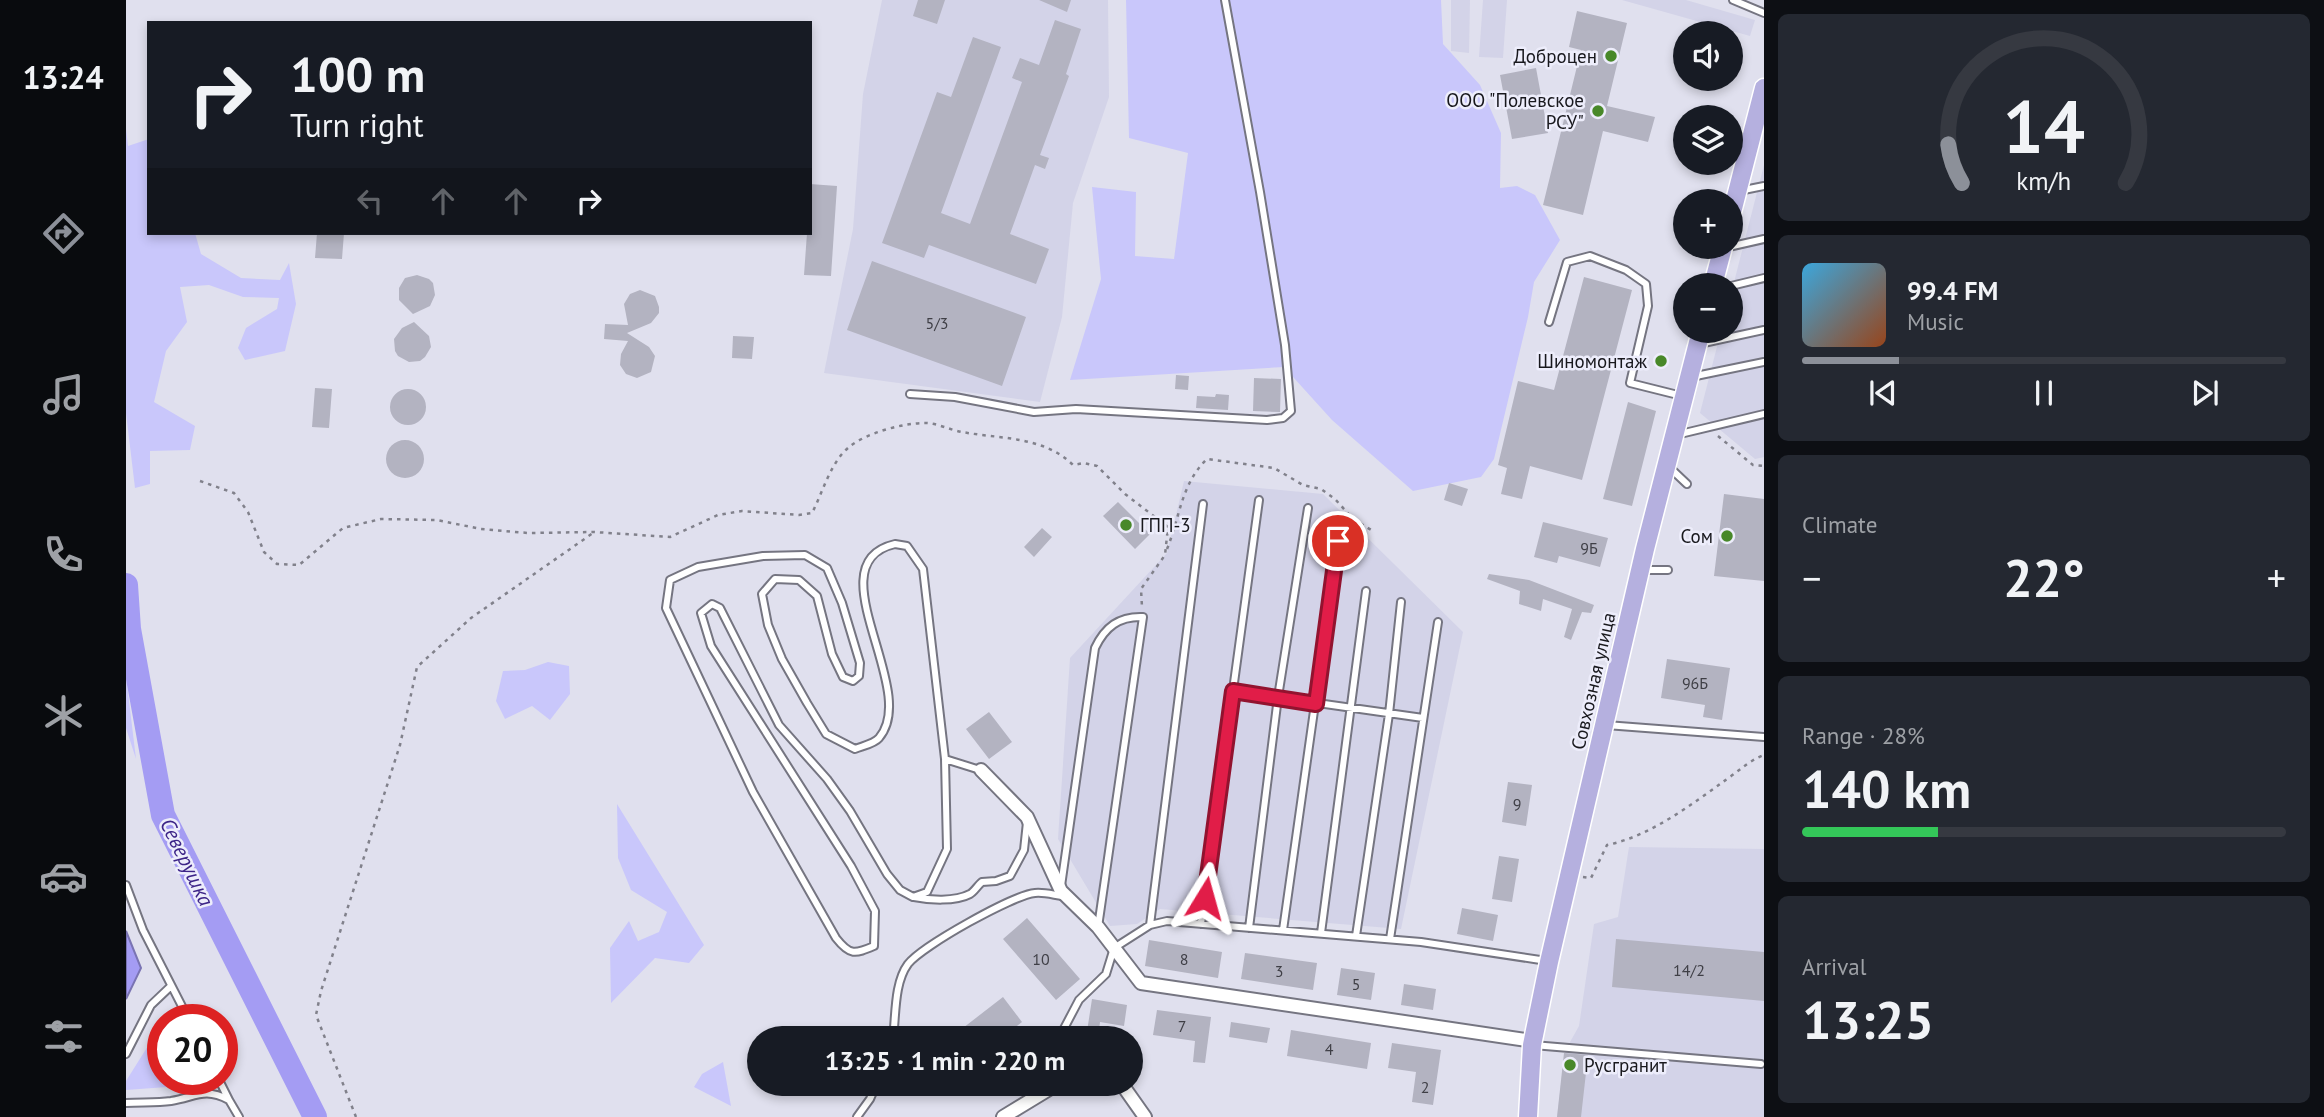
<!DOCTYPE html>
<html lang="en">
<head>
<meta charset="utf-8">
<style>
	:root { --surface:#171b24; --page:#242831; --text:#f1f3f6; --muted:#9ea1a6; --line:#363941; --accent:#8c9099 }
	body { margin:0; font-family:"PT Sans",sans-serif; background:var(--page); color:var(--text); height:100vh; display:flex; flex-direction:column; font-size:26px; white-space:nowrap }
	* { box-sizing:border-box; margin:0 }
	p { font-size:23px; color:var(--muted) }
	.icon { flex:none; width:38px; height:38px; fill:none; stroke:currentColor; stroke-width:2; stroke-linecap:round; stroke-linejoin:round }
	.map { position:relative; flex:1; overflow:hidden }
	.details { display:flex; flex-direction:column; gap:14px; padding:14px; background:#0d0f14; width:560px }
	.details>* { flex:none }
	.hud { position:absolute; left:21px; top:21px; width:665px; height:214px; border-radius:0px; box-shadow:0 4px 10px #0003; background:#171b24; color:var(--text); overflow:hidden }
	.tools { position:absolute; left:1547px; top:21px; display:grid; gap:14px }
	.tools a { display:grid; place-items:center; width:70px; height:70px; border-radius:50%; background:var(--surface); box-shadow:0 4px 10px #0003; font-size:35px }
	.speed { position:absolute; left:21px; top:1004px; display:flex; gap:14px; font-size:35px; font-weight:700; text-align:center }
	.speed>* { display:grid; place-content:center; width:91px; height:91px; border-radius:50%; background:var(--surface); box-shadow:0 4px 10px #0003; line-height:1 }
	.speed .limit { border:10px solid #d22; background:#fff; color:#111 }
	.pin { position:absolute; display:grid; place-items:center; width:60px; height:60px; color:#fff; margin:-30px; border:4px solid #fff; border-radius:50%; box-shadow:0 2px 7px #0007 }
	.me { position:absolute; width:77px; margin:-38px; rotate:8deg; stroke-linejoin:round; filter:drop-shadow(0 0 5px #0008) }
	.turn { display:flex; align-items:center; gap:24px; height:147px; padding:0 28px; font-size:32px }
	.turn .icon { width:91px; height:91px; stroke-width:2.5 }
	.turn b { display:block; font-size:49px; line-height:60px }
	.lanes { display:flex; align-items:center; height:66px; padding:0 28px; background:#0003; justify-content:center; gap:35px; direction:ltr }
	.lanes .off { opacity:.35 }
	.big { font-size:52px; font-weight:700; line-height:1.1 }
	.details .tile { flex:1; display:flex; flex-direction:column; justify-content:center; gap:10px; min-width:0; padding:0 24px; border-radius:10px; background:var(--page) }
	.details .dial { align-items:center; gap:0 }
	.dial svg { height:182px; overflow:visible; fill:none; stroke:var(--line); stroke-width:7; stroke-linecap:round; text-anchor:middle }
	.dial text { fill:var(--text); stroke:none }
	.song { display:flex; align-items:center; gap:21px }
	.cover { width:84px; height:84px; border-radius:10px; background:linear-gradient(135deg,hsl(200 70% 55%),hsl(20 70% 35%)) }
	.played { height:7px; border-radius:4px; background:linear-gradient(90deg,var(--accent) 20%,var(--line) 20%) }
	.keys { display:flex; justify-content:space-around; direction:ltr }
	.heat { display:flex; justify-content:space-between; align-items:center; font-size:38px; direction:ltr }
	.charge { height:10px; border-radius:5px; background:linear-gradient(90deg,#34c759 28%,var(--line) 0) }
	.trip { position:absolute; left:621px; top:1026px; width:396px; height:70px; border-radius:35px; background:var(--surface); box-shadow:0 4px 10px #0003; font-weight:700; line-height:70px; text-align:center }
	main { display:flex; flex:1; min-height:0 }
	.dock { display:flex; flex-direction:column; width:126px; justify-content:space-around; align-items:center; background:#090b0e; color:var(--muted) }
	.dock .icon { width:49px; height:49px }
	.dock .active { color:var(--accent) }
	.dock b { font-size:32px; color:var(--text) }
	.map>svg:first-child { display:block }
	.built { fill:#d3d3e8 }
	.green { fill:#c9c7fb }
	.water { fill:#a49cf3; stroke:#7a74b3; stroke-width:2 }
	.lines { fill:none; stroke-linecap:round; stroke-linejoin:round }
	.river { stroke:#a49cf3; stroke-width:24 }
	.building { fill:#b3b3c1 }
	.lane-casing { stroke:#757581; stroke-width:10 }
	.street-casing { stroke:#757581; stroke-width:16 }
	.primary-casing { stroke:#fff; stroke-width:21 }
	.path { stroke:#81818b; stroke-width:2.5; stroke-dasharray:3.5 5; stroke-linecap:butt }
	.lane { stroke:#fff; stroke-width:6 }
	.street { stroke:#fff; stroke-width:12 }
	.primary { stroke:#b5b0df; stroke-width:18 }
	.route-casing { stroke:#92132f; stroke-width:18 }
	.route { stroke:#e11d48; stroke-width:12 }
	.poi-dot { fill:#488829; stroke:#ededfb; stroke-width:2.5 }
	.labels { text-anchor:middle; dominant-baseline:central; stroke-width:5; stroke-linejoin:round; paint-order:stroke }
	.number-label { font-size:16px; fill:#3f3f46 }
	.poi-label { font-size:19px; fill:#18181d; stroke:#ededfb; text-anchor:end }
	.street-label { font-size:19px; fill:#18181d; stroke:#ededfb }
	.water-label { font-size:21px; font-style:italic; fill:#3d2588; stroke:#ededfb }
</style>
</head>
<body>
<main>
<nav class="dock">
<b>13:24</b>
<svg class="icon active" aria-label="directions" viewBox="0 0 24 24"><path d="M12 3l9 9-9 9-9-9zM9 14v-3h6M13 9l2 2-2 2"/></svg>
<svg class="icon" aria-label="music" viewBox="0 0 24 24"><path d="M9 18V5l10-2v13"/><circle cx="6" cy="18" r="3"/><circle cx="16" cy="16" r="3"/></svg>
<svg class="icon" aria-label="phone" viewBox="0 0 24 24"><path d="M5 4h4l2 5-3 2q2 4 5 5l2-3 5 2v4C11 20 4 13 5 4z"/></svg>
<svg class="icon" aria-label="climate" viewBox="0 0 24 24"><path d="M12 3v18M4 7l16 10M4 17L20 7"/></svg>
<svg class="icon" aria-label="car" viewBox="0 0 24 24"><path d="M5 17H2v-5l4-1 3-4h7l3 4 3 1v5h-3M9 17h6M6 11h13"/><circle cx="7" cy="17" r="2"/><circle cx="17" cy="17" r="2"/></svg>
<svg class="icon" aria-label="filters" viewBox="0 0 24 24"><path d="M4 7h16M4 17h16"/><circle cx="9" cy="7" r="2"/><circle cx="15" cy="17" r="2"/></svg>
</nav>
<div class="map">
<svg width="1638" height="1117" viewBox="0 0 1638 1117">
	<rect width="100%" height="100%" fill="#e0e0ee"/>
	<!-- built -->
	<path class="built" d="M756,0H982L983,97L947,203L936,317L914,402L698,373L727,229L737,94Z
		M1325,0H1344L1343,53L1325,51Z
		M1357,0H1381L1377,58L1353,57Z
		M1496,0H1560L1629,20L1624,36Z
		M1638,165V457L1629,459L1574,413L1595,331H1605V294Z
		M1058,481L1197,494L1337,632L1275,929L1034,909L1011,924L984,926L932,839L944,658L1041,553Z
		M1503,847L1638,849V1117H1431L1439,1051L1453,1026L1468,924L1492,917Z"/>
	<!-- green -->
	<path class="green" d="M1000,0H1315L1317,44L1354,85L1375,133L1374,188L1391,186L1409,195L1434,240L1408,282L1402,317L1368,459L1355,477L1287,491L1206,420L1158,367L944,380L975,279L966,187L1010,192L1009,256L1048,259L1062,153L1003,138Z
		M0,129L2,146L23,139V233H69L75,254L115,278L154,280L163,263L170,304L159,351L119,360L112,348L120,328L151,309L153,298L117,297L83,285L54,287L61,322L40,351L28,402L69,426L64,450L24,451V484L9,488L0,413Z
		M422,662L443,666L444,694L424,720L406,706L379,719L370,701L377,671L399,670Z
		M0,676L10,759L0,728Z
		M491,804L578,945L563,963L529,958L485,1003L484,948L503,921L512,941L533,932L541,912L505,890L492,858Z
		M37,1022V1080H61L41,1087L0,1090V1081Z
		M597,1062L605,1106L568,1087L576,1074Z"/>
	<!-- water -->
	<path class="water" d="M0,931L15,968L0,999Z"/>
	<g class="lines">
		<!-- river -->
		<path class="river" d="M0,585L3,629L37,815L189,1117"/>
	</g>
	<!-- building -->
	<path class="building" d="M792,0H819L811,24L787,16Z
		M913,0H945L941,12Z
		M1451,11L1501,23L1481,106L1529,117L1522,142L1477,131L1457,215L1417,205L1455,50L1443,47Z
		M929,20L955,29L940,74L943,76L914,155L923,158L919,169L909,165L884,234L923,249L910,284L803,245L798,258L756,243L811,92L825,97L847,37L875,47L815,213L844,224L896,82L886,78L894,58L913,65Z
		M1410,68L1422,133L1386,139L1374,75Z
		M684,184L711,186L705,276L678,275L681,233H684Z
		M191,233H218L216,259L189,258Z
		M746,261L900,317L876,386L721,330Z
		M291,275L303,279L307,283L309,295L304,306L287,314L273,300V288L279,278Z
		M1458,277L1506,290L1456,480L1404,466L1396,499L1375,494L1381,468L1372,465L1392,381L1428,390Z
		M514,290L529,296L533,307V313L525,323L501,333L523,347L529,356L525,372L511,378L500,374L494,365L495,354L502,341L478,339L479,324L502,325L498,304L504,294Z
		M288,322L303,336L305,347L299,357L294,361L283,362L272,356L269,351L268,339L276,328Z
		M607,336L628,337L626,359L606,358Z
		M1050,375L1063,376L1062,390L1049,389Z
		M1128,378L1155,379L1154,412L1127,411Z
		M189,388L206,389L203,428L186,427Z
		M264 407a18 18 0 1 1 36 0a18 18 0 1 1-36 0Z
		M1090,394L1103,395L1102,410L1070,408L1071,396L1089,397Z
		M1502,402L1530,411L1506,506L1477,499Z
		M260 459a19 19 0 1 1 38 0a19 19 0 1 1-38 0Z
		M1323,483L1342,489L1336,506L1318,500Z
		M1598,494L1638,499V581L1588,576Z
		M992,502L1024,534L1009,549L977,516Z
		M1417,522L1482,538L1474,567L1433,556L1431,563L1408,557Z
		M916,528L926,537L908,557L898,547Z
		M1363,574L1403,580L1468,605L1465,613L1456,612L1445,640L1438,637L1446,609L1417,599L1415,611L1393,604L1394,591L1361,579Z
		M1541,659L1604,668L1596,720L1577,717L1579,705L1535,698Z
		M863,712L886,742L863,759L840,729Z
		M1382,782L1406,785L1400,826L1376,822Z
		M1373,856L1393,859L1386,902L1366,899Z
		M1336,908L1372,915L1367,941L1331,934Z
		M901,918L954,979L930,1000L877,939Z
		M1490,939L1638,952V1001L1486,987Z
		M1023,940L1096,952L1092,978L1019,966Z
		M1119,953L1191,963L1187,990L1115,979Z
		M1215,968L1249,973L1245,1000L1211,995Z
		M1278,984L1310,989L1307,1010L1275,1005Z
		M877,997L896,1022L876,1038H824Z
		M966,999L1001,1005L998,1026L974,1022L972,1038H960Z
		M1031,1010L1085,1017L1079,1063L1067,1062L1069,1041L1027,1035Z
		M1105,1022L1144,1028L1141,1043L1103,1037Z
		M1165,1030L1245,1043L1241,1069L1161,1056Z
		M1266,1043L1315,1050L1307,1105L1286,1102L1290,1072L1262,1068Z
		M1438,1053L1462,1055L1455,1117H1431Z"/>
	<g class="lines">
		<defs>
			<path id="lane" d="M1607,0L1638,13
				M1613,191L1638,186
				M1598,248L1638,239
				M1605,286L1638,278
				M1423,322L1441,262L1464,256L1500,270L1520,284L1522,306L1504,383L1556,396
				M1573,344L1638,330
				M1565,377L1638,362
				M784,394L829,397L908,412L950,409L1141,420L1157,418L1165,411L1159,345L1134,192L1099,0
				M1550,435L1638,414
				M1542,466L1561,484
				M769,544L781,546L797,569L819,759L821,849L801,892L787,897L774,890L761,874L724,811L701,779L653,725L594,608L586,604L575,613L585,646L725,866L749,911L748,946C729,954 724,956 710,938L627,792L540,608L544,580L572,567L637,556L679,555L701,568L716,603L734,663L733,676L727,681L717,677L706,654L691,596L673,580L649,579L636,594L642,625L656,659L681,703L700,734L729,749C736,746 748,744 753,738C795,690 687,563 769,544Z
				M1516,570H1542
				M1107,691L1297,718
				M1480,725L1638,737
				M819,759L854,770
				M0,885L17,930L63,1020
				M935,886L969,648C979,627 993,616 1017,617L972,927
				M788,897C803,900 829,902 844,894C848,892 852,885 856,882L870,881L884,876L898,850L901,822
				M1075,924L1133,500
				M1024,925L1077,504
				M1123,928L1152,697L1182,508
				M1157,930L1212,541
				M1195,933L1240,591
				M1230,936L1263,714L1275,602
				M1264,939L1312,622
				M767,1038C770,1015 768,983 782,964C796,946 887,895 909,893C918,892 928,895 936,896
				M933,1038L953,1000L980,974L988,948L1024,925L1041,921L1295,942L1421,961
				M1407,1045L1635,1064
				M0,1054L25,1005L45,986
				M103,1100L113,1117
				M0,1103C15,1102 30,1103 45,1101C70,1097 78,1087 103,1100L93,1080
				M731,1117L744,1099L751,1083"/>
			<path id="street" d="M855,770L901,817L935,891L972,927L1015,983L1407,1041
				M995,1083L1019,1117
				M877,1117L933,1083"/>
			<path id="primary" d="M1605,216L1638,88
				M1587,285L1597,247
				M1402,1117L1406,1045L1423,962L1519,549L1575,331"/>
		</defs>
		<!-- lane casing -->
		<use href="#lane" class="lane-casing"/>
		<!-- street casing -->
		<use href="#street" class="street-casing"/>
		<!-- primary casing -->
		<use href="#primary" class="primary-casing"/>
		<!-- path -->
		<path class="path" d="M1592,436L1627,465L1638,466
			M74,481L108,493L122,512L138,552L151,564L173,565L217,528L255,519L311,520L355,529L402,533L468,532L544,537L592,515L616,511L673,515L686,513C697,492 704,463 723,447C740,433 777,423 799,423C811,423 824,430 836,432C874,439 918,436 947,465L958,463L971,466L999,494L1042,527L1039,555L1015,589L1016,607
			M1041,549C1054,517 1055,484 1081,459L1148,468L1177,485L1195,489L1209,499L1227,519L1247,531
			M1457,877L1465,878L1481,845C1525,836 1566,804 1601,779C1614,770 1624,760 1638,755
			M230,1117L190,1015L195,991L274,745L291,667L345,618L467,533"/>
		<!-- lane -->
		<use href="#lane" class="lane"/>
		<!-- street -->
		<use href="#street" class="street"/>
		<!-- primary -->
		<use href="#primary" class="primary"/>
	</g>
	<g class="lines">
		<defs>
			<path id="route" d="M1079,898L1107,691L1190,704L1212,541"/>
		</defs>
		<!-- route casing -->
		<use href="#route" class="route-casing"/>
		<!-- route -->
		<use href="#route" class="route"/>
	</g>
	<!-- markers -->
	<g class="poi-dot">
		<circle cx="1485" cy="56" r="7"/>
		<circle cx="1472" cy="111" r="7"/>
		<circle cx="1535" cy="361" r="7"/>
		<circle cx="1000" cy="525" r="7"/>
		<circle cx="1601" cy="536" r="7"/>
		<circle cx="1444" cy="1065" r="7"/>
	</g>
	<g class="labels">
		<!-- number labels -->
		<g class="number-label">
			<text x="811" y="323">5/3</text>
			<text x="1463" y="548">9Б</text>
			<text x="1569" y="683">96Б</text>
			<text x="1391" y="804">9</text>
			<text x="915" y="959">10</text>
			<text x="1058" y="959">8</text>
			<text x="1563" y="970">14/2</text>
			<text x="1153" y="971">3</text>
			<text x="1230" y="984">5</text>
			<text x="1056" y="1026">7</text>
			<text x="1203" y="1049">4</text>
			<text x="1299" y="1087">2</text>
		</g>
		<!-- poi labels -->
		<g class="poi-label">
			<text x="1471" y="56">Доброцен</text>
			<text x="1458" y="100">ООО "Полевское<tspan x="1458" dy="22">РСУ"</tspan></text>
			<text x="1521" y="361">Шиномонтаж</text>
			<text x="1014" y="525" text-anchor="start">ГПП-3</text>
			<text x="1587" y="536">Сом</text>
			<text x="1458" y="1065" text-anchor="start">Русгранит</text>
		</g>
		<!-- street labels -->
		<g class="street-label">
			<text transform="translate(1467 681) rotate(-77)">Совхозная улица</text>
		</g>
		<!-- water labels -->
		<g class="water-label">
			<text transform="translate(61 862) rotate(64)">Северушка</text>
		</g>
	</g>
</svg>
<div class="tools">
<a><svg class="icon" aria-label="sound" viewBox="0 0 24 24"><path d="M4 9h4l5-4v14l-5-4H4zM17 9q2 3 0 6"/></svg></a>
<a><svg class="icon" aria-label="layers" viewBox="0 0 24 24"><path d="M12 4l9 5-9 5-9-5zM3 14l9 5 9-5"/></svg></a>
<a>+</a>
<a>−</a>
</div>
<div class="speed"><div class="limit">20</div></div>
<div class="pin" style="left:1212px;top:541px;background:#d93025"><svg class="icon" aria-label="arrive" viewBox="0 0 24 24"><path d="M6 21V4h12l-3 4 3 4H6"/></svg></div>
<svg class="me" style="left:1079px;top:898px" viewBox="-20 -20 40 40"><path d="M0-17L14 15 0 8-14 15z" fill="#e11d48" stroke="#fff" stroke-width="4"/></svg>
<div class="trip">13:25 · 1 min · 220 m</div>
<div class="hud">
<div class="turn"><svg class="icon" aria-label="right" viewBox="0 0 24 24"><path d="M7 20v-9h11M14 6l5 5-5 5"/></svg><div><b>100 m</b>Turn right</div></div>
<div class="lanes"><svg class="icon off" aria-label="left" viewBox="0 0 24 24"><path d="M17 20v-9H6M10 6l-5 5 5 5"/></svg><svg class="icon off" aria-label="ahead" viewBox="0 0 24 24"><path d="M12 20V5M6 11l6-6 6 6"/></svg><svg class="icon off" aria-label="ahead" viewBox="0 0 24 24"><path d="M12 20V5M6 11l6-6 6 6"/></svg><svg class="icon" aria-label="right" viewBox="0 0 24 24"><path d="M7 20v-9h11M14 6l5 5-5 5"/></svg></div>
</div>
</div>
<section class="details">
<div class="tile dial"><svg viewBox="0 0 100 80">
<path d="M14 69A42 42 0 1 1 86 69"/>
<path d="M14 69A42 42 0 0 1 8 52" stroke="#8c9099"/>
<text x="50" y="56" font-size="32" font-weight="700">14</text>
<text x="50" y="72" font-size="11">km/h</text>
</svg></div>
<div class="tile">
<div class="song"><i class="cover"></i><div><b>99.4 FM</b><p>Music</p></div></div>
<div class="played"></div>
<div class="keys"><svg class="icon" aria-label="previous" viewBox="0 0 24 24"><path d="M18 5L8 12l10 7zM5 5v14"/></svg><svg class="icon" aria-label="pause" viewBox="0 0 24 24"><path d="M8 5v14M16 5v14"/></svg><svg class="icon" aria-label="next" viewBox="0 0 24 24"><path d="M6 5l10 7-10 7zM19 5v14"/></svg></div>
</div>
<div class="tile"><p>Climate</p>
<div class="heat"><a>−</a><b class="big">22°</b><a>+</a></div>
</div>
<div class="tile"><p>Range · 28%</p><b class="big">140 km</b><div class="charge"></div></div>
<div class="tile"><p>Arrival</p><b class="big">13:25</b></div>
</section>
</main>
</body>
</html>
